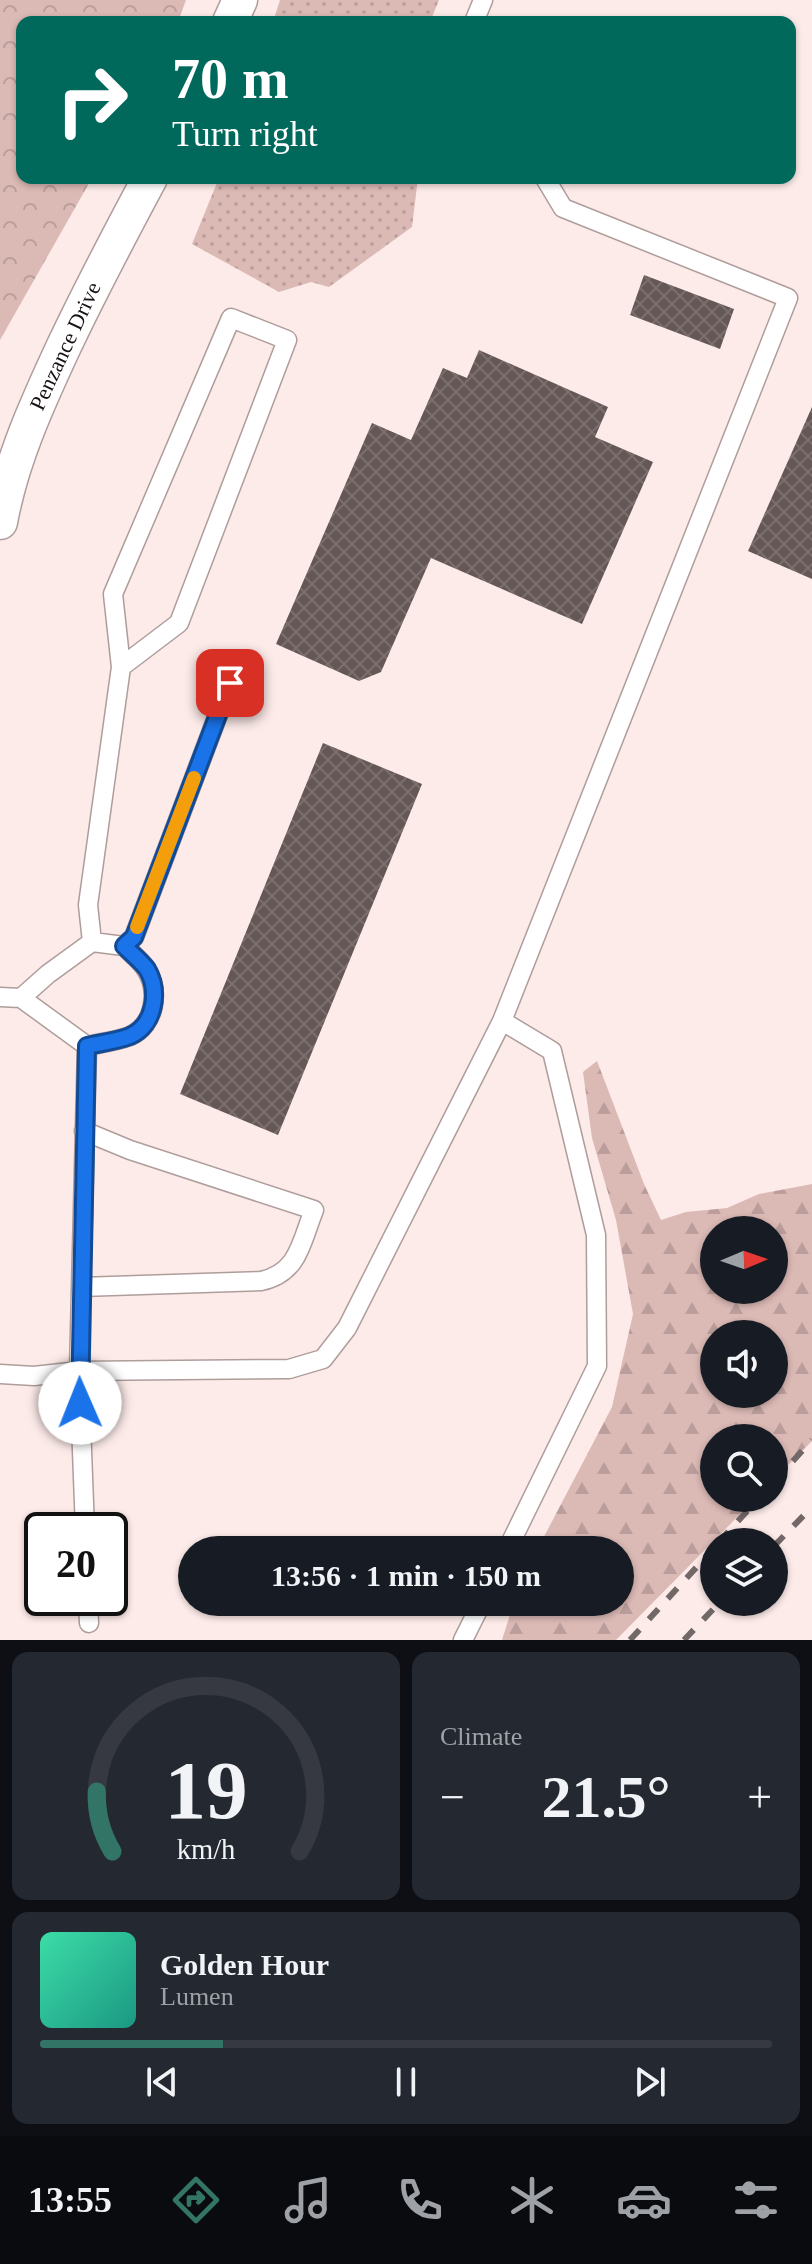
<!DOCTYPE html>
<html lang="en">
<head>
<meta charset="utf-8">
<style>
	:root { --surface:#171b24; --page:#242831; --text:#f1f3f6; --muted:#9ea1a6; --line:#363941; --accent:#327465 }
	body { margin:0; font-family:Georgia,serif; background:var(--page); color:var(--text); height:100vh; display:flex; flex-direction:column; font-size:30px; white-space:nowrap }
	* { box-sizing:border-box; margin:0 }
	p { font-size:26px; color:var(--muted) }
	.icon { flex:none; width:44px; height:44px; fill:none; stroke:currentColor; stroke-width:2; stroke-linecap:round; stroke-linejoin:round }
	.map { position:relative; height:1640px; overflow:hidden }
	.details { display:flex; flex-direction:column; gap:12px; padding:12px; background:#0d0f14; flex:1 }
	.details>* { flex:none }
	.banner { position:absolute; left:16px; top:16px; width:780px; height:168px; border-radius:16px; box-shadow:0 2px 6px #0004; background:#00695c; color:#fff; overflow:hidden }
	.needle { width:52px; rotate:88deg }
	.tools { position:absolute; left:700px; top:1216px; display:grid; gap:16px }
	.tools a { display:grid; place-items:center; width:88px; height:88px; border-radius:50%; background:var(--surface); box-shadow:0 2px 6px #0004; font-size:40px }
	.speed { position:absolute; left:24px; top:1512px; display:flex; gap:16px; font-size:40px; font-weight:700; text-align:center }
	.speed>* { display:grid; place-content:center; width:104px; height:104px; border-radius:50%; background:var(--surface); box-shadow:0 2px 6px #0004; line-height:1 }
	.speed .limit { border:4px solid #111; border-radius:12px; background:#fff; color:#111 }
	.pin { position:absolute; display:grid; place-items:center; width:68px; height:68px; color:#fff; margin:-34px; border-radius:16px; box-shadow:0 4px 12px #0006 }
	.me { position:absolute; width:88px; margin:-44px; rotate:359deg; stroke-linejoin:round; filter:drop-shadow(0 0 6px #0008) }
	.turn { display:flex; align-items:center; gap:28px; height:168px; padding:0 24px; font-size:36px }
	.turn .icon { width:104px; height:104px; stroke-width:2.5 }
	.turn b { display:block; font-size:56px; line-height:68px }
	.big { font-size:60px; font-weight:600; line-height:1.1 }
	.details .card { flex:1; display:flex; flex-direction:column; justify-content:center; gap:12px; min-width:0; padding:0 28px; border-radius:16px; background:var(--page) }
	.details .dial { align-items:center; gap:0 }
	.dial svg { height:208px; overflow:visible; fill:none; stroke:var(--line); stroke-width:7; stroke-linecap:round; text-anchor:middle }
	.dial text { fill:var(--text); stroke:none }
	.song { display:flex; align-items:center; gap:24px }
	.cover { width:96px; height:96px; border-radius:12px; background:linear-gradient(135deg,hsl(160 70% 55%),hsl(170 70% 35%)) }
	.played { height:8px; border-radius:4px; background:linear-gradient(90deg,var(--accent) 25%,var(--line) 25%) }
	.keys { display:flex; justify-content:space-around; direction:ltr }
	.heat { display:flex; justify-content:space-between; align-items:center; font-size:44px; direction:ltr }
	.details .tiles { flex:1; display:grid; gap:12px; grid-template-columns:1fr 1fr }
	.card:last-child { grid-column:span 2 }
	.trip { position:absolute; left:178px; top:1536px; width:456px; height:80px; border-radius:40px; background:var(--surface); box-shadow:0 2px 6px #0004; font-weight:600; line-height:80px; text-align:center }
	.tab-bar { display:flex; height:128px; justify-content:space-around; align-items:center; background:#090b0e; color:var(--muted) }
	.tab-bar .icon { width:56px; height:56px }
	.tab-bar .selected { color:var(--accent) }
	.tab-bar b { font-size:36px; color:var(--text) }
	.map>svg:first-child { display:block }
	.grass { fill:url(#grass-dots) }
	.forest { fill:url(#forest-firs); fill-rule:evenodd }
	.park { fill:url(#park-crowns) }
	.building { fill:url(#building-cross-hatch) }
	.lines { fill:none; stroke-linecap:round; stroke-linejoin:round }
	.lane-casing { stroke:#ae9d9b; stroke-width:21 }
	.street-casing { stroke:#ae9d9b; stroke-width:37 }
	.lane { stroke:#fff; stroke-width:18 }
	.street { stroke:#fff; stroke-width:34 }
	.rail { stroke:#726867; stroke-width:6; stroke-dasharray:14 14; stroke-linecap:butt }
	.route-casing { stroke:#114b97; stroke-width:20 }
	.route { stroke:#1a73e8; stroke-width:14 }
	.slow { stroke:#f59e0b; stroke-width:14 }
	.labels { text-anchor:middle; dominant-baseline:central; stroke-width:8; stroke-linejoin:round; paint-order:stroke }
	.street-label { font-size:22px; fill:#181212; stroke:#fff }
</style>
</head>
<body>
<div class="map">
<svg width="812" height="1640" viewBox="0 0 812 1640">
	<defs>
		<pattern id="grass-dots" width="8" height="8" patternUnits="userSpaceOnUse" patternTransform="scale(2)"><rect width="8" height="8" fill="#dbb9b5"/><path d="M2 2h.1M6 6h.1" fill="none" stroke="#bb9e9b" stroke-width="1.8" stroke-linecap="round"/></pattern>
		<pattern id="forest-firs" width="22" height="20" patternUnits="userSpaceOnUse" patternTransform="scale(2)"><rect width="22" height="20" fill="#dbb9b5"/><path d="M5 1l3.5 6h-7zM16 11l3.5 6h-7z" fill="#bb9e9b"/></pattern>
		<pattern id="park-crowns" width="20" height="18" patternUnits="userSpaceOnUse" patternTransform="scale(2)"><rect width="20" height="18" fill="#dbb9b5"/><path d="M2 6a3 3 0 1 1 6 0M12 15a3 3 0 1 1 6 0" fill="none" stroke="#bb9e9b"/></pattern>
		<pattern id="building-cross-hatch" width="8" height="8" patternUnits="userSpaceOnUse" patternTransform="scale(2)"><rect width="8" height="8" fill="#655755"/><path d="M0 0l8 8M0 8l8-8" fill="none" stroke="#7a6f6e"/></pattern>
	</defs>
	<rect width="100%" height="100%" fill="#fdebe9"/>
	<!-- grass -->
	<path class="grass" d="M280,0H439L430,22H273Z
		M219,178H418L412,227L329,287L311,282L279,292L192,244Z"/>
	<!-- forest -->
	<path class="forest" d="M597,1061L644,1184L661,1220L686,1212L727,1208L759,1194L812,1184V1441L774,1479V1438H714V1498H756L616,1640H502L514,1602H620V1550H537L612,1407L633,1314L616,1220L592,1138L583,1072ZM714,1230H774V1290H714ZM714,1334H774V1394H714Z"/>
	<!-- park -->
	<path class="park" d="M0,0H186L178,22H22V178H92L0,340Z"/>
	<!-- building -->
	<path class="building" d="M644,275L734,309L720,349L630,315Z
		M479,350L608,407L595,437L653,462L582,624L431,558L381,672L359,681L276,644L372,423L411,440L443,368L467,378Z
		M812,407V579L748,551Z
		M323,743L422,784L278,1135L180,1094Z"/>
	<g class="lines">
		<defs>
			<path id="lane" d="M474,22L483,0
				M231,318L287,340L179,623L121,667L113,594Z
				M92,942L124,946L134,937L230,683
				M0,997L21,998L48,974L92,942L88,905L121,667
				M21,998L87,1046C101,1043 117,1041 130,1036C155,1025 160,991 146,969C141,961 131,953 124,946
				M502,1021L552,1051L596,1235L597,1366L507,1550
				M81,1287L261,1281C299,1273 301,1242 314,1210L130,1150L84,1131
				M0,1374L34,1376L79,1371L87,1046
				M85,1530L79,1371L289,1369L323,1359L347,1328L502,1021L788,298L563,208L545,178
				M88,1598L89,1623
				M463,1640L482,1602"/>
			<path id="street" d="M230,22L240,0
				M0,522C11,461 37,404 63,348C90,291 120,234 150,178"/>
		</defs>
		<!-- lane casing -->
		<use href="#lane" class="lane-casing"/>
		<!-- street casing -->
		<use href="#street" class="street-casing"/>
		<!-- lane -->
		<use href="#lane" class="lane"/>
		<!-- street -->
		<use href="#street" class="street"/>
		<!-- rail -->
		<path class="rail" d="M774,1482L812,1440
			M719,1542L759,1498
			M774,1546L812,1507
			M630,1640L714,1548
			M684,1640L720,1602"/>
	</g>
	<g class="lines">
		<defs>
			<path id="route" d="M80,1403L87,1046C101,1043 117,1041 130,1036C155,1025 160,991 147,969C141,961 131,953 124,946L134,937L230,683"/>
		</defs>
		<!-- route casing -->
		<use href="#route" class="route-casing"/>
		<!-- route -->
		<use href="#route" class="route"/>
		<!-- slow -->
		<path class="slow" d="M137,927L194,778"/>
	</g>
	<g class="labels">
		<!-- street labels -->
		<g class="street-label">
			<text transform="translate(65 346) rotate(-65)">Penzance Drive</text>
		</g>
	</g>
</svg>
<div class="tools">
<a><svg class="needle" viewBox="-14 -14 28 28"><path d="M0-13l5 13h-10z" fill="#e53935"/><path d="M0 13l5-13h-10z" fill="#9ea1a6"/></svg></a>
<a><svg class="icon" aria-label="sound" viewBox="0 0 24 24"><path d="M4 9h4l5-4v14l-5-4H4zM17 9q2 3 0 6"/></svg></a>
<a><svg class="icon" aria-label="search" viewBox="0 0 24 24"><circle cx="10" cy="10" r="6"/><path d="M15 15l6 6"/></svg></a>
<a><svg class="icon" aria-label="layers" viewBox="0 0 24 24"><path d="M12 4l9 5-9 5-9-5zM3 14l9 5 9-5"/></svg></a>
</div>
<div class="speed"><div class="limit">20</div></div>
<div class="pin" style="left:230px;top:683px;background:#d93025"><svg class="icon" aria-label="arrive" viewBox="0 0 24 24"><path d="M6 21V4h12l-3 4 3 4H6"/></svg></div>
<svg class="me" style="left:80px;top:1403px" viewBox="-20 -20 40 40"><circle r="19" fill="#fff"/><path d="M0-13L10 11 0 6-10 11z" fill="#1a73e8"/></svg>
<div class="trip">13:56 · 1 min · 150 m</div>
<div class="banner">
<div class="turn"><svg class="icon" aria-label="right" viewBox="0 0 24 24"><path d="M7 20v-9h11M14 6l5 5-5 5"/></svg><div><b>70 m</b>Turn right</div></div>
</div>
</div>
<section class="details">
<div class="tiles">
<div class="card dial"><svg viewBox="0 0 100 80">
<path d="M14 69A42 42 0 1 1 86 69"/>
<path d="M14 69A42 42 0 0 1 8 46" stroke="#327465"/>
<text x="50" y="56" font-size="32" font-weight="700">19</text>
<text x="50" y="72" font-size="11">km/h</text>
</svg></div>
<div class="card"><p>Climate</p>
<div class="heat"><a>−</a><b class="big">21.5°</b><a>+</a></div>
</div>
<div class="card">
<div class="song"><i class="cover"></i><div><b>Golden Hour</b><p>Lumen</p></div></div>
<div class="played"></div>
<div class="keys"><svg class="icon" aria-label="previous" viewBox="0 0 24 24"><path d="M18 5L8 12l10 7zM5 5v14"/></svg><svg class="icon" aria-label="pause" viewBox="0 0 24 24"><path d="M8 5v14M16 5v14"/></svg><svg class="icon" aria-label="next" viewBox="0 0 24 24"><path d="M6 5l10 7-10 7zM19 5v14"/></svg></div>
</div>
</div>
</section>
<nav class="tab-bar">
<b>13:55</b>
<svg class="icon selected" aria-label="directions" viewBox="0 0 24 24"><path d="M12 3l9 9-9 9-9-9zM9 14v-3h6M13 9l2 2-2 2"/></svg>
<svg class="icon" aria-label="music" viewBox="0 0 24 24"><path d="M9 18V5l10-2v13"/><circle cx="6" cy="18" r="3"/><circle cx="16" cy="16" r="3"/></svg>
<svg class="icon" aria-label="phone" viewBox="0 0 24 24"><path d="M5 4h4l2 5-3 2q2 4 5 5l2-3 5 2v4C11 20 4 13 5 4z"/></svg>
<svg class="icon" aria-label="climate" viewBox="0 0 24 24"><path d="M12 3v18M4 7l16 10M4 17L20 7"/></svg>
<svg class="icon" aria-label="car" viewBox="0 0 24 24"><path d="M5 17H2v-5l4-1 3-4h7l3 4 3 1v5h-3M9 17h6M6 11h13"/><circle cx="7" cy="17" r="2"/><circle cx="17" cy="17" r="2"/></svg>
<svg class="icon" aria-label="filters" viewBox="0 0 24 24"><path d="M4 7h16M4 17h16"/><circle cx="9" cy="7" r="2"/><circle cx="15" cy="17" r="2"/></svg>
</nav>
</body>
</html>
